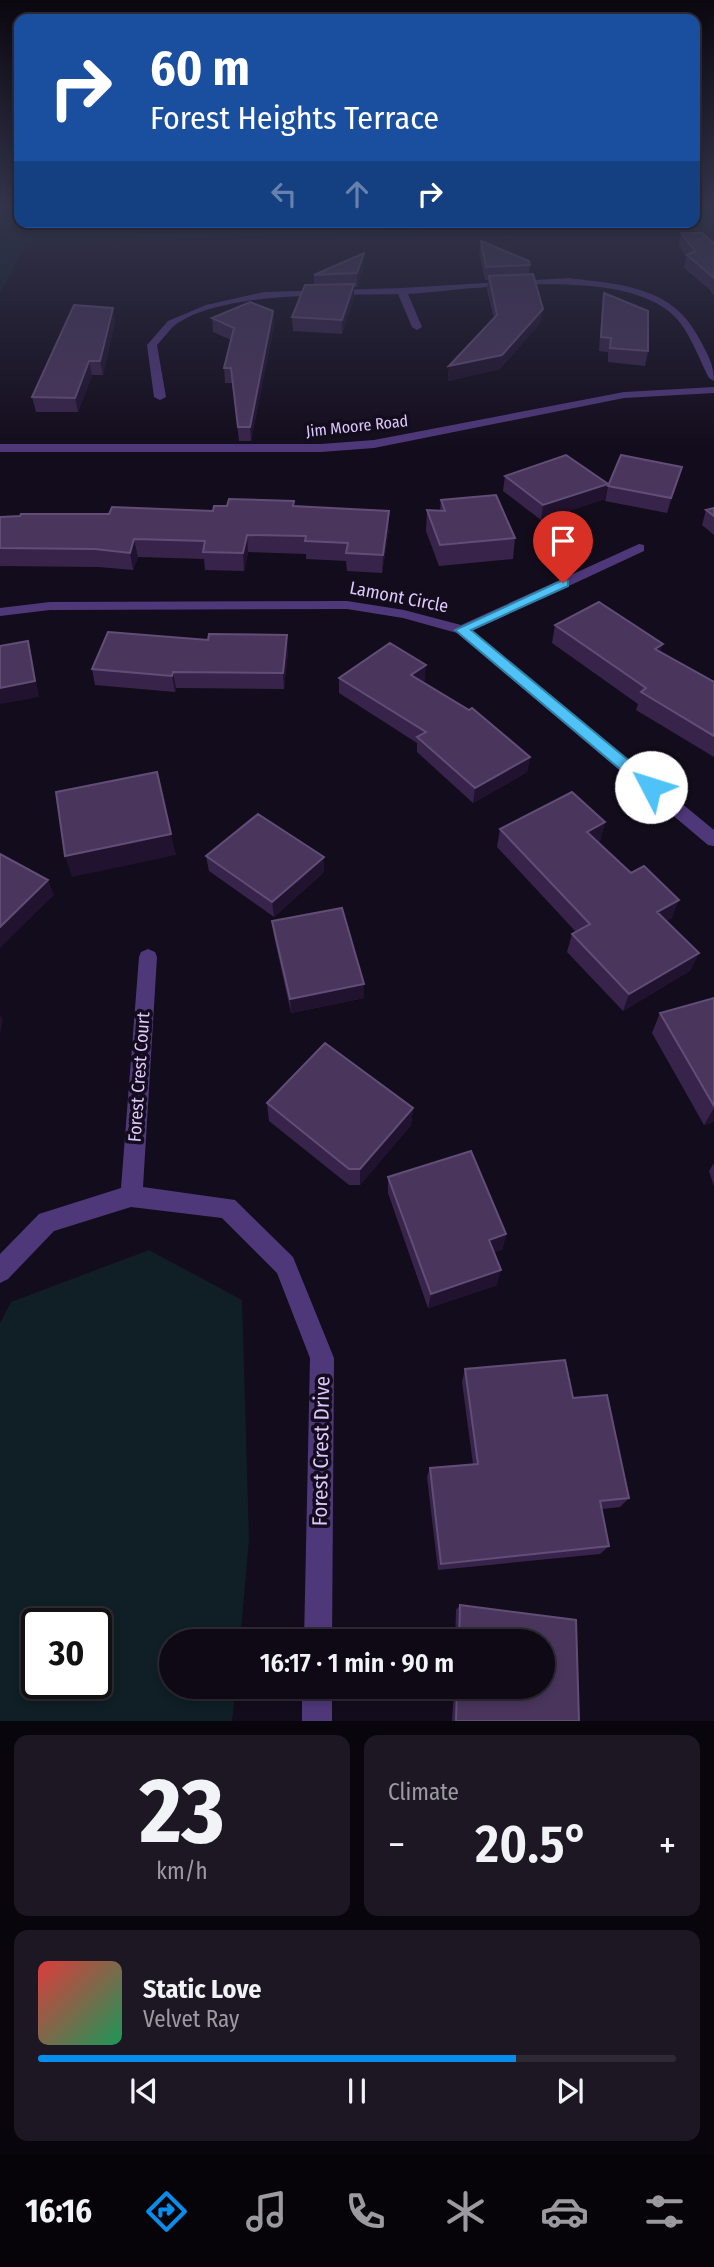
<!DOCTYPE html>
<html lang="en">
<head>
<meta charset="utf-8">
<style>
	:root { --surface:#0e0915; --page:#1c1722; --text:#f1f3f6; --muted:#9b9aa0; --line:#2e2a34; --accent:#078deb }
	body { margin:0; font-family:"Fira Sans Condensed",sans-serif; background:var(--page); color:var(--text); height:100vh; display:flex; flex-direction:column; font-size:26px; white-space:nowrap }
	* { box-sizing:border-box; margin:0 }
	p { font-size:23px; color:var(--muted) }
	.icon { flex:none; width:38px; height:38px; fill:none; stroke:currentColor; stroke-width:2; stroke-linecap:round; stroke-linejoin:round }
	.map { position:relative; height:1721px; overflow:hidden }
	.sheet { display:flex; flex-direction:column; gap:14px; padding:14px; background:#08050c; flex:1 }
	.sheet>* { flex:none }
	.hud { position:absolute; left:14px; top:14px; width:686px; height:214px; border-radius:14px; box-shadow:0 4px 10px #0003,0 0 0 2px var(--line); background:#1a4fa0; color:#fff; overflow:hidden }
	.speed { position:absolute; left:21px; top:1608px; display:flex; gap:14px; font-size:35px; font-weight:700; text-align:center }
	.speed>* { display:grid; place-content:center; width:91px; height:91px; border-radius:50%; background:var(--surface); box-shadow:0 4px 10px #0003,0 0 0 2px var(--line); line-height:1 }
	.speed .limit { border:4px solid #111; border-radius:10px; background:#fff; color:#111 }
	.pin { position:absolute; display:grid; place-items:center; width:60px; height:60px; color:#fff; margin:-72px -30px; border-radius:50% 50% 50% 0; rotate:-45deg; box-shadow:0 0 7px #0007 }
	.pin .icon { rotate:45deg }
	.me { position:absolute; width:77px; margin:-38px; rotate:310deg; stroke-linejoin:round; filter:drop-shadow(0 0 5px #0008) }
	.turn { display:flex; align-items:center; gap:24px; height:147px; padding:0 21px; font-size:32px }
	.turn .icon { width:91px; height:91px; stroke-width:2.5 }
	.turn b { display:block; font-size:49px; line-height:60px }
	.lanes { display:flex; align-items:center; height:66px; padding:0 21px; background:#0003; justify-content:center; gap:35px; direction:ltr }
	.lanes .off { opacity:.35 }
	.big { font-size:52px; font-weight:600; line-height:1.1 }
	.sheet .tile { flex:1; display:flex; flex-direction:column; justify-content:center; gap:10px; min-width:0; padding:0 24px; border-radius:14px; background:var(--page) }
	.sheet .dial { align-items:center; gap:0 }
	.dial b { font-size:91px; line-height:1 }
	.song { display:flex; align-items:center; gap:21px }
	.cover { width:84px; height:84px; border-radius:10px; background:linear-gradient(135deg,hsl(0 70% 55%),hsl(150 70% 35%)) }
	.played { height:7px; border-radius:4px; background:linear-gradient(90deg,var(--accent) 75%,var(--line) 75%) }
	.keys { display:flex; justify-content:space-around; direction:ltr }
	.heat { display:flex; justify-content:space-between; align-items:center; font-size:38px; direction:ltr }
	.sheet .tiles { flex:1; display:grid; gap:14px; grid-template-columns:1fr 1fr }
	.tile:last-child { grid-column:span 2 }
	.trip { position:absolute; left:159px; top:1629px; width:396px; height:70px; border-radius:35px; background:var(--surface); box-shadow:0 4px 10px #0003,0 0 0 2px var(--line); font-weight:600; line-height:70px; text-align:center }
	.tab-bar { display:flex; height:112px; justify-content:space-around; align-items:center; background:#060408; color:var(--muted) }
	.tab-bar .icon { width:49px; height:49px }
	.tab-bar .on { color:var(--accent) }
	.tab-bar b { font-size:32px; color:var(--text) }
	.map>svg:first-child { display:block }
	.green { fill:#0f1f25; fill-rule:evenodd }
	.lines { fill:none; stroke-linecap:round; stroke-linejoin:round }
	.minor { fill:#4f387a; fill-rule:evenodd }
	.wall { fill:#38244a }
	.shaded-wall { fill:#21132f }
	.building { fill:#4a365d; stroke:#614d76; stroke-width:2 }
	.route { fill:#4fc3f7; stroke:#337fa1; stroke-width:2 }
	.labels { text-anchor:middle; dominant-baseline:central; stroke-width:7; stroke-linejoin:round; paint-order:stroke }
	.far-street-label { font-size:16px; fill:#dfc8fd; stroke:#130c1c }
	.street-label { font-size:18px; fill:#dfc8fd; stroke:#130c1c }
	.near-street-label { font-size:21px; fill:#dfc8fd; stroke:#130c1c }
</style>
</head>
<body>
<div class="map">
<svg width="714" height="1721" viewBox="0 0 714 1721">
	<rect width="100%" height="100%" fill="#130c1c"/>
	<!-- green -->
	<path class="green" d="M0,208H19V222H695V208H713L714,233L635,224L26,243L0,294Z
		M149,1250L242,1300L249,1540L240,1641L172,1642V1687H236L232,1721H0V1323L11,1302ZM37,1624H96V1684H37Z"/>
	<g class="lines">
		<!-- minor -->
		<path class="minor" d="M569,278C623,285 673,286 700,340C708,355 714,365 714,381L709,378C697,355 688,325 667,310C611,268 476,289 408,294L422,327L417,330L412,327L398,294C340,296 223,290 175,325C169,330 163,339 157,345L166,397L160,400L154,397L147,345L168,321L206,305L264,292L402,288Z
			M714,387V393L624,398L374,448L321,452H0V444H321L374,440L624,392Z
			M639,544L644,545V551L472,631L714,830V846L708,845L457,633L403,618L347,609L50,610L0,616V608L50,602L347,601L404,610L461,625Z
			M148,949L155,952L157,957L143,1187L235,1200L293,1257L334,1358L332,1642H304L310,1358L277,1273L222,1218L131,1207L54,1231L8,1279L0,1283V1254L39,1214L121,1188L139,957L141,952Z
			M302,1687H332V1721H302Z"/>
	</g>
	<!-- wall -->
	<path class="wall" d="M681,233L714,243V296L709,289L684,268L686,257L679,246Z
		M481,241L530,265L529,274L541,322L500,369L448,381L449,366L494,319L487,290L488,280H485L479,254Z
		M364,266L357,287H354V297L342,334L293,331L292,317L314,285V275Z
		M604,293L648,351L645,366L608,362V352L599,351L602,306Z
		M113,308L115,321L103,375H92L78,412H36L32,397Z
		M273,311L274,325L251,441H239L232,383H225L224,368L231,340L213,332L212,318Z
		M505,476L605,499L541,520L503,491Z
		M678,481L667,513L605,501L608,486Z
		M441,500L515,538L513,559L439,566L426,531L427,510H440Z
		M294,501V506L389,511V529L382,573L347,571L346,561L306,559V554L248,552L244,571L205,570L204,559L138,557L133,570L99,567L0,566V517L213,511L227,506Z
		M714,508V535L702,525L706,510Z
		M555,625L661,652L714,682V757L636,710L638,704L552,643Z
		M288,651L284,689L176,688L175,692L95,685L92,669Z
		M339,678L425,680L422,682L530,757L527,772L473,803L417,752V743L339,693Z
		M605,822L600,841L598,842L672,918L666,921L691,970L623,1011L567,952L572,934L576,932L497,847L500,829Z
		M206,856L324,857V872L274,917L209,871Z
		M272,921L364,998L291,1013L274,936Z
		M714,998V1122L704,1125L652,1033L660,1013Z
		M267,1103L413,1108L411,1125L360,1185H349L269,1121Z
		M714,1163V1186L709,1171Z
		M388,1177L506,1234L502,1250L494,1252L497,1285L428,1308L388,1193Z
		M465,1369L573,1398L629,1498L620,1507L602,1509L609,1546L600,1554L438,1570L427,1477L430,1468L473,1464L462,1382Z
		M460,1605L576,1620L579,1721H452L454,1687H542V1642H455L456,1610Z"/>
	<!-- shaded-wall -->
	<path class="shaded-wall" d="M364,253V266L357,287V273Z
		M354,284V297L342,334V320Z
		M113,308L115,321L103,375L100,361Z
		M543,309L541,322L500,369L448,381L449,366Z
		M273,311L274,325L251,441L250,427Z
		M89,361L92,375L78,412L75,398Z
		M682,467L678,481L667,513L671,498Z
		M608,484L605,499L541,520L543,505Z
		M389,511V529L382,573L383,555Z
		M247,535L248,552L244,571L243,553Z
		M134,539L138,557L133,570L130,553Z
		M287,635L288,651L284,689L283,673Z
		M28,641L32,657L39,697L0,704V688Z
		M663,644L658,662L655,649Z
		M426,665L425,680L411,691V675Z
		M173,672L176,688L175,692L172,676Z
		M530,757L527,772L473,803L475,788Z
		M605,822L600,841L583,850L587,832Z
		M171,834L176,855L72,877L65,856Z
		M324,857V872L274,917L272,902Z
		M48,880L54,895L0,948V927Z
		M679,900L672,918L650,930L657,912Z
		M699,953L691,970L623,1011L629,994Z
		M364,984V998L291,1013L290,999Z
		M0,1015L3,1020L0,1035Z
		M413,1108L411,1125L360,1185V1169Z
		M714,1108V1122L704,1125Z
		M506,1234L502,1250L485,1255L489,1240Z
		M501,1270L497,1285L428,1308L431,1294Z"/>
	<!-- building -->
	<path class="building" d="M681,233H702L714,243V278L687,255L695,251Z
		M481,241L529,261L530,265L486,267Z
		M364,253L357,273L314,275Z
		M533,274L543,309L502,355L449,366L497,315L489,276Z
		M354,284L342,320L292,317L305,285Z
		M604,293L648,311V351L610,348L611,338L601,337Z
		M250,302L273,311L250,427H238L231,368H224L234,328L212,318Z
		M74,305L113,308L100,361H89L75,398L32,397Z
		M566,455L608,484L543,505L505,476Z
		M621,455L682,467L671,498L608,486Z
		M496,495L515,538L440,545L427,510L445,511L441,500Z
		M229,499L294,501L293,506L389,511L383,555L346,553L348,543L305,541L306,536L247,535L243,553L203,552L205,541L134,539L130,553L95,549L0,548V517L20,516L21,514H109L112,507L213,511L214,506H227Z
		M714,508V516L706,510Z
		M599,602L663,644L655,649L714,682V736L641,692L646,688L555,625Z
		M108,632L208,640L209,634L287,635L283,673L173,672L172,676L92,669Z
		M28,641L35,681L0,688V646Z
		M390,643L426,665L411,675L469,710L472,708L530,757L475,788L417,737L426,732L339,678Z
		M157,772L171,834L65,856L56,792Z
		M572,792L605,822L587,832L631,873L644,866L679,900L657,912L699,953L629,994L572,934L590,924L500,829Z
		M258,814L324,857L272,902L206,856Z
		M0,854L48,880L0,927Z
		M342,908L364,984L290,999L272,921Z
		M714,998V1106L660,1013Z
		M325,1043L413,1108L360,1169H349L267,1103Z
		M471,1151L506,1234L489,1240L501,1270L431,1294L388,1177Z
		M565,1360L573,1398L607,1395L629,1498L600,1501L609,1546L441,1564L430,1468L478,1464L465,1369Z
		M460,1605L576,1620L579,1721H456L457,1687H542V1642H459Z"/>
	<!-- sky -->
	<linearGradient id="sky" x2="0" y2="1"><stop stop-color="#0a070f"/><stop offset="0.46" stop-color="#33344b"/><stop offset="1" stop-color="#33344b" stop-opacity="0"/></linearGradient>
	<rect width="714" height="449" fill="url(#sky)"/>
	<!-- route -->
	<path class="route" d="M563,580L568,581V586L471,630L656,783L658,787L656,791H646L455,630Z"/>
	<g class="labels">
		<!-- far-street labels -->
		<g class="far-street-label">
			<text transform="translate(357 426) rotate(-6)">Jim Moore Road</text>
		</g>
		<!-- street labels -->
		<g class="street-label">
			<text transform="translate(399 597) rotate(11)">Lamont Circle</text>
			<text transform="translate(139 1077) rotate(-86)">Forest Crest Court</text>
		</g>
		<!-- near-street labels -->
		<g class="near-street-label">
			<text transform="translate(321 1451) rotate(-89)">Forest Crest Drive</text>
		</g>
	</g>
</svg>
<div class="speed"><div class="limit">30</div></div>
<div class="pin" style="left:563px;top:583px;background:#d93025"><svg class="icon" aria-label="arrive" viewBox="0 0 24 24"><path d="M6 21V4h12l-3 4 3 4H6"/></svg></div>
<svg class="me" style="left:651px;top:787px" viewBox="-20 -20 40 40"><circle r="19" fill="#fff"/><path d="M0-13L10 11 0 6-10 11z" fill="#4fc3f7"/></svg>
<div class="trip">16:17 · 1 min · 90 m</div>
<div class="hud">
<div class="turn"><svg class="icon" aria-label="right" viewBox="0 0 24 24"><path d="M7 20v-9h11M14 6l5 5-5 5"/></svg><div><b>60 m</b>Forest Heights Terrace</div></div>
<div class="lanes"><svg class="icon off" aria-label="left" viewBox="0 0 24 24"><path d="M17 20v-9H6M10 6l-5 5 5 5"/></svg><svg class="icon off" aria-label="ahead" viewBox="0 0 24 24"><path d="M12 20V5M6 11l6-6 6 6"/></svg><svg class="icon" aria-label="right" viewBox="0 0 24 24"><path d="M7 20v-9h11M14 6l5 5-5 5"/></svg></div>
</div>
</div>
<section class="sheet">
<div class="tiles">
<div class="tile dial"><b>23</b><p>km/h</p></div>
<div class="tile"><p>Climate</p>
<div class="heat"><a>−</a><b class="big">20.5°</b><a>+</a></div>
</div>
<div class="tile">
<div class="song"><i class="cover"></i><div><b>Static Love</b><p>Velvet Ray</p></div></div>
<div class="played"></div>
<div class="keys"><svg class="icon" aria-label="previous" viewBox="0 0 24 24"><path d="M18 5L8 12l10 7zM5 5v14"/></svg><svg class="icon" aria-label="pause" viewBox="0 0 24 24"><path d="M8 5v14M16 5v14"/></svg><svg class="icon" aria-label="next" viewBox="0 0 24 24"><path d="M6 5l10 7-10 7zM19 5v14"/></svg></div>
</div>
</div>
</section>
<nav class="tab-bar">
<b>16:16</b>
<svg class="icon on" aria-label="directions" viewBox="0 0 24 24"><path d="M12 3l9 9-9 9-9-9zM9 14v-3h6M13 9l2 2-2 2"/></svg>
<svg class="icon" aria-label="music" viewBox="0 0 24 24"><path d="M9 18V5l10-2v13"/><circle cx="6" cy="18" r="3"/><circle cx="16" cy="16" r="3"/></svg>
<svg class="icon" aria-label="phone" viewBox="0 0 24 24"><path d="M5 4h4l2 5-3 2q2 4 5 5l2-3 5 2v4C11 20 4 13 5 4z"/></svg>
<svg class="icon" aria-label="climate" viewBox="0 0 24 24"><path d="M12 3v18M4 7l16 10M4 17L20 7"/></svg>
<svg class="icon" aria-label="car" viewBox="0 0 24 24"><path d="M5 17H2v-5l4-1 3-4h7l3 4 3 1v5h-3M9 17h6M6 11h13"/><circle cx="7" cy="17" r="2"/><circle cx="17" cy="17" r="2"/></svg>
<svg class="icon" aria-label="filters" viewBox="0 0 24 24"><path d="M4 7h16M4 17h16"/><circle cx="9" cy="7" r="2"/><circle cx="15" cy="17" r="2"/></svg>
</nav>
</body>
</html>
